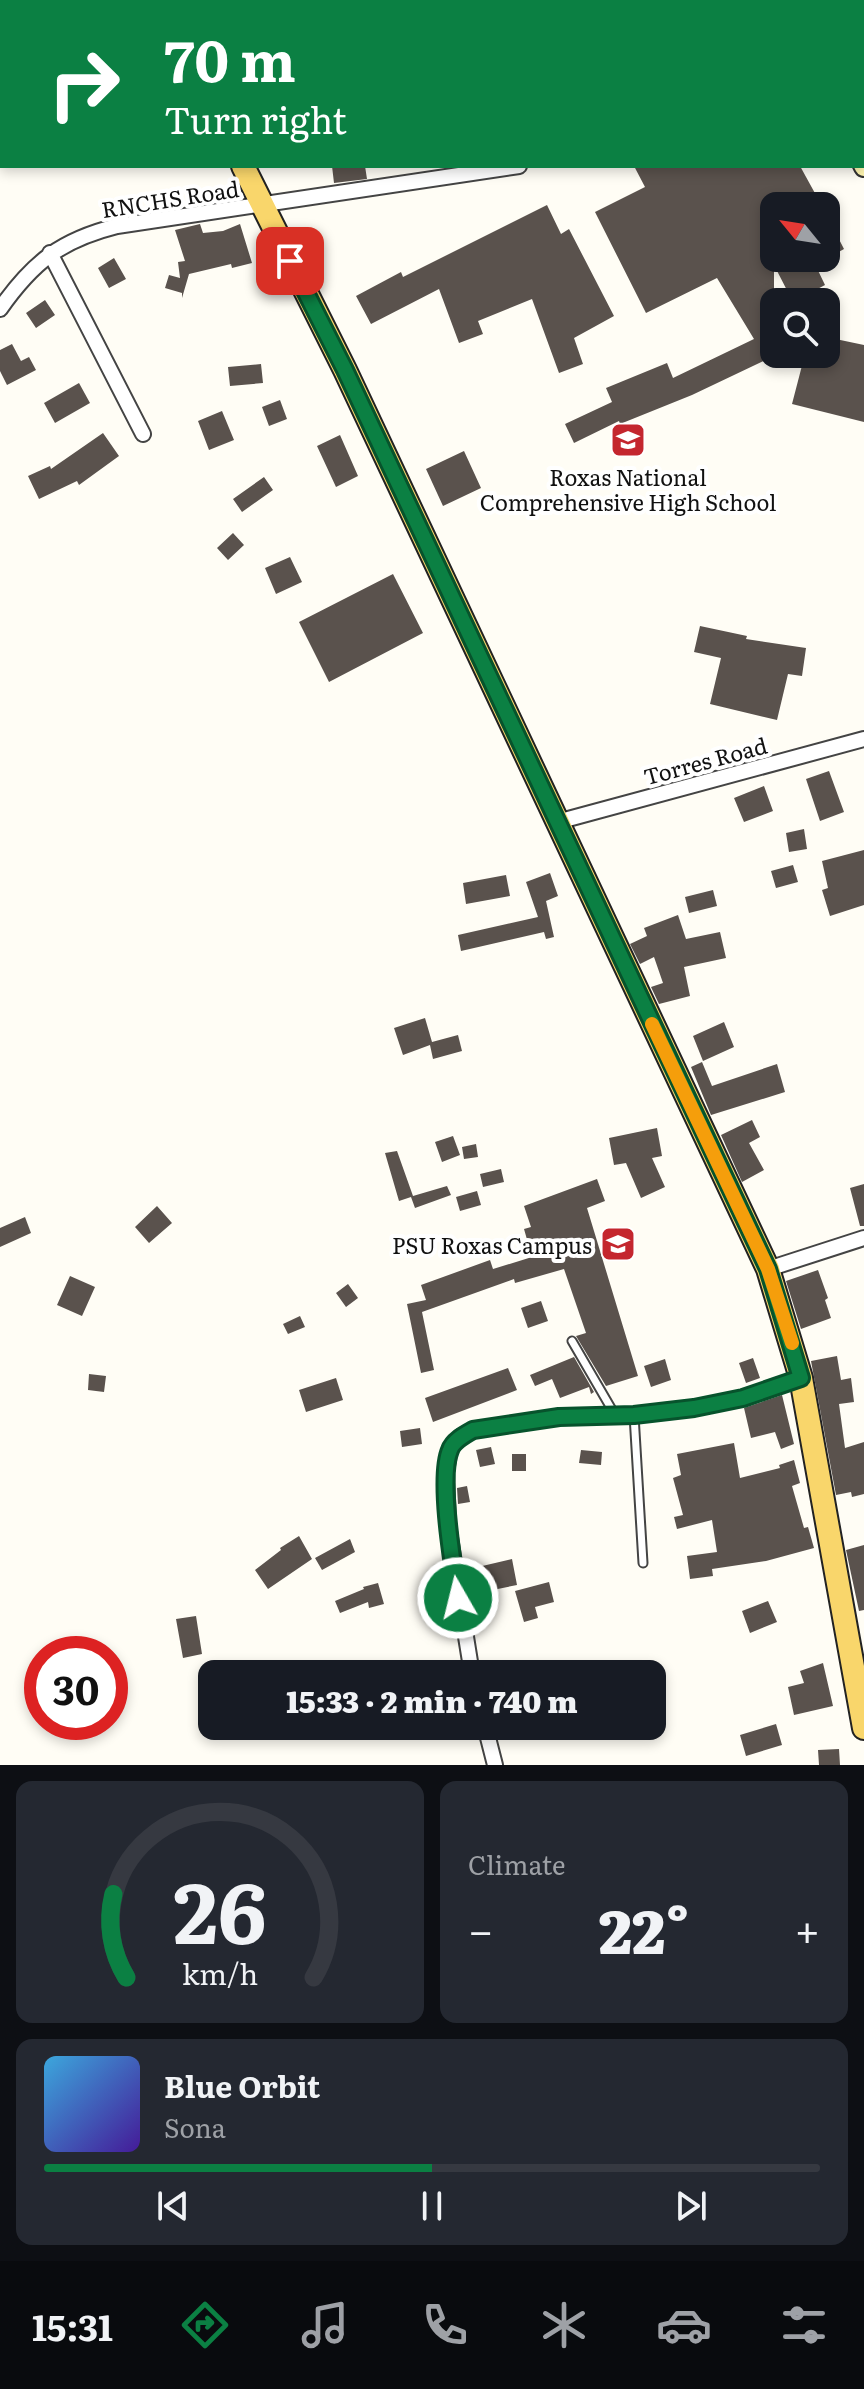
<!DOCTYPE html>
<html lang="en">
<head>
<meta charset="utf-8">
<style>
	:root { --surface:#171b24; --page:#242831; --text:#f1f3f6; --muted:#9ea1a6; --line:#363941; --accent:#0b8043 }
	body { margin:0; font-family:Literata,serif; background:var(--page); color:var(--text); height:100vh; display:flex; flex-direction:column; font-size:30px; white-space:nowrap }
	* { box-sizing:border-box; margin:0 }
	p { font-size:26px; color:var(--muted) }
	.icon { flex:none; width:44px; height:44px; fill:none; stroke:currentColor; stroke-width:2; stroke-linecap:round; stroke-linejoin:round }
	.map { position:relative; height:1765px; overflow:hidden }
	.drawer { display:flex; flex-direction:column; gap:16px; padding:16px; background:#0d0f14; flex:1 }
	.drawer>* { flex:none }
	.banner { position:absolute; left:0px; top:0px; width:864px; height:168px; box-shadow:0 4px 12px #0003; background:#0b8043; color:#fff; overflow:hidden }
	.needle { width:52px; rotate:300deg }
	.buttons { position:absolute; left:760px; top:192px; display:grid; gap:16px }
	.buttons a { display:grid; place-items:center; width:80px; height:80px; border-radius:16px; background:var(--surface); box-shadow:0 4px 12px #0003; font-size:40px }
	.speed { position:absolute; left:24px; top:1636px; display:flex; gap:16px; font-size:40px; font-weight:700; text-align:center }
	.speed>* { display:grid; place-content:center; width:104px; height:104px; border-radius:50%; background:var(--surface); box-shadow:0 4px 12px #0003; line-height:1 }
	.speed .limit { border:12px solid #d22; background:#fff; color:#111 }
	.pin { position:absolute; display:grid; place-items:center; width:68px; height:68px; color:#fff; margin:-34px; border-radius:16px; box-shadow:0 4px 12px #0006 }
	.me { position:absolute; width:88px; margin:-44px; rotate:352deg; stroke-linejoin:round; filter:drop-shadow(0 0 6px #0008) }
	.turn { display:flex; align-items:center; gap:28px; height:168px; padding:0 32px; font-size:36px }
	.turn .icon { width:104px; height:104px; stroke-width:2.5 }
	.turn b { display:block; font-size:56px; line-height:68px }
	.big { font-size:60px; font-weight:800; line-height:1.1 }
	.drawer .widget { flex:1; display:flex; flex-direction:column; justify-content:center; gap:12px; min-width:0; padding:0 28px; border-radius:16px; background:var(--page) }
	.drawer .dial { align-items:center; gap:0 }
	.dial svg { height:208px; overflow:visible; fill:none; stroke:var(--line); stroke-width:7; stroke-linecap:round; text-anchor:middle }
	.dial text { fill:var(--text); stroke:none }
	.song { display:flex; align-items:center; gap:24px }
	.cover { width:96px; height:96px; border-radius:12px; background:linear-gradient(135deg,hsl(200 70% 55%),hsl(260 70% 35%)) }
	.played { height:8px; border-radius:4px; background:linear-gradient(90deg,var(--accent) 50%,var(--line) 50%) }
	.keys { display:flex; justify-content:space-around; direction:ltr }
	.heat { display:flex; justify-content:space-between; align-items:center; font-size:44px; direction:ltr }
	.drawer .tiles { flex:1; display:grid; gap:16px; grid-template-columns:1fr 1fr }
	.widget:last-child { grid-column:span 2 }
	.trip { position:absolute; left:198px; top:1660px; width:468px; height:80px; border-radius:16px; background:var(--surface); box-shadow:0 4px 12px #0003; font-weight:800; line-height:80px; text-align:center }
	.tab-bar { display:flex; height:128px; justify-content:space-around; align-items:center; background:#090b0e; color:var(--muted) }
	.tab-bar .icon { width:56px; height:56px }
	.tab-bar .current { color:var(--accent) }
	.tab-bar b { font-size:36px; color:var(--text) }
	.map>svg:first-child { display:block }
	.building { fill:#5a524d }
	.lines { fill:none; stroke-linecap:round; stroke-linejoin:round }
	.lane-casing { stroke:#444; stroke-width:11 }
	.street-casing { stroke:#444; stroke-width:18 }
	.secondary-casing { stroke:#333; stroke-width:22 }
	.primary-casing { stroke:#222; stroke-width:26 }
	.lane { stroke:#fff; stroke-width:7 }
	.street { stroke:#fff; stroke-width:14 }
	.secondary { stroke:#fff6b0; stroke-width:18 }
	.primary { stroke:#f9d66b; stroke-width:22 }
	.route-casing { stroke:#07532c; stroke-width:20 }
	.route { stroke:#0b8043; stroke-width:14 }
	.slow { stroke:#f59e0b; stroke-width:14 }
	.labels { text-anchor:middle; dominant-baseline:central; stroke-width:8; stroke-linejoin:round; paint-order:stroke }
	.street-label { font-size:22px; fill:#111; stroke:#fff }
	.poi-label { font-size:22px; fill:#111; stroke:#fff }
</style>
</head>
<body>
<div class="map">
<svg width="864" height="1765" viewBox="0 0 864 1765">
	<rect width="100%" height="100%" fill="#fffdf5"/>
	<!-- building -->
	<path class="building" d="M332,166H365L367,179L334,183Z
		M634,166H800L822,206H774V258H812L825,285L793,302L774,265V313L766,318L774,334V356L692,395L620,424L619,421L574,443L565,424L612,402L606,388L667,363L673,378L754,339L717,278L646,313L595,212L645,187Z
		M547,205L561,234L569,229L614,316L574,338L583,364L559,373L532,299L478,321L483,334L459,343L439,289L371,324L356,296L401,272L403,277Z
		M826,214L844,249L826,259Z
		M200,224L203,233L223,231L240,224L252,263L232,268L231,264L189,274L182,298V293L165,288L169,275L180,278L178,262L185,261L175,230Z
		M114,258L126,279L109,288L98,268Z
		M45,300L55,315L36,328L26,313Z
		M826,337L864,345V422L792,404L805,354H826Z
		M12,344L21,361L29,357L36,370L7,385L0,371V350Z
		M261,364L263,383L230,386L228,367Z
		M79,383L90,403L55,423L44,403Z
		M280,400L287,419L269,426L262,407Z
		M222,411L234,440L209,450L198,421Z
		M103,433L119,456L79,485L77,481L39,499L28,476L50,466L51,469Z
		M340,435L358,476L336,487L317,446Z
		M464,451L481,488L443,506L426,469Z
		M264,477L273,490L242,512L233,499Z
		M233,533L244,545L228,560L217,548Z
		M290,557L302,582L276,594L265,568Z
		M393,574L423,633L329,682L299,622Z
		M700,626L747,636L746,639L806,648L802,676L788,674L777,720L710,704L721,658L694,652Z
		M829,771L844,812L820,821L806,779Z
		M764,786L773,811L744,822L734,798Z
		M804,829L807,849L789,852L786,833Z
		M864,850V905L830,916L822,890L828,888L822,861Z
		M793,865L798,882L776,888L771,871Z
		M550,873L558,896L546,901L554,937L546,939L544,932L461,951L458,935L538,917L526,882Z
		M506,875L510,896L466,904L463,883Z
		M713,890L717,906L689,913L685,897Z
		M678,915L686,939L720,932L726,958L684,967L690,996L659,1004L651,987L663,983L654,957L640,964L630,944L647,936L644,928Z
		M425,1018L432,1042L458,1035L462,1051L433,1059L430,1045L403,1055L394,1028Z
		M724,1022L734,1047L703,1061L693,1036Z
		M702,1062L712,1086L777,1064L785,1092L711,1115L691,1067Z
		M752,1120L760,1137L749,1143L764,1170L742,1182L721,1135Z
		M657,1128L662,1156L652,1158L665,1187L641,1198L626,1163L614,1165L609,1138Z
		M453,1136L460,1155L442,1162L435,1142Z
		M476,1144L478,1157L464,1159L462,1147Z
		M397,1151L413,1196L447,1186L451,1195L415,1208L411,1197L399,1201L385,1153Z
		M501,1169L504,1182L483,1187L480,1174Z
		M597,1179L605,1201L587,1208L638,1376L606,1386L576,1336L586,1333L564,1269L515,1283L514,1279L422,1312L434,1370L421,1373L407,1304L426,1300L421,1285L490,1260L493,1269L532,1257L524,1229L531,1227L524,1206Z
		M864,1184V1226H860L850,1188Z
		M477,1191L481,1205L460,1211L456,1197Z
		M157,1206L172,1223L149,1243L135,1227Z
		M25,1217L31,1233L0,1247V1228Z
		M818,1270L828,1298L825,1300L831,1318L801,1329L786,1281Z
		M70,1276L95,1287L82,1316L57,1305Z
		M348,1284L358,1298L346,1307L336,1293Z
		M541,1301L548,1321L528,1328L521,1308Z
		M300,1316L305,1327L288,1334L283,1324Z
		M837,1356L841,1380L851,1378L854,1402L839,1404L845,1448L864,1442V1494L852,1497L851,1492L836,1495L811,1361Z
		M574,1357L594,1392L591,1394L589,1387L560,1398L552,1379L535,1386L530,1375Z
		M753,1358L760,1378L746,1383L739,1363Z
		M665,1359L671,1380L651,1387L644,1366Z
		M508,1368L517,1390L433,1422L425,1398Z
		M89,1374L106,1376L104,1392L88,1390Z
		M336,1378L343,1400L306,1412L299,1390Z
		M782,1395L794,1444L781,1449L775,1432L751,1438L744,1408Z
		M420,1428L422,1444L402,1447L400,1431Z
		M734,1443L740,1478L780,1468L779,1465L794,1460L800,1483L792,1486L804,1528L808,1527L814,1548L766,1561L712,1569L713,1576L690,1579L687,1556L717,1552L712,1520L677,1529L674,1517L683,1515L673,1478L681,1475L677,1454Z
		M491,1447L495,1464L480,1467L476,1450Z
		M581,1450L602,1452L601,1465L579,1463Z
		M512,1454H526V1471H512Z
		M467,1486L470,1502L458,1504L457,1488Z
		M299,1536L312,1559L268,1589L255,1570L281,1550L280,1548Z
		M350,1539L355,1552L322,1570L315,1558Z
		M864,1545V1610L859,1611L846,1550Z
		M512,1559L517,1585L483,1592L478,1567Z
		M549,1582L554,1602L535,1607L538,1618L524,1622L515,1591Z
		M378,1583L384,1604L369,1608L368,1602L340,1613L335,1601L364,1589L363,1587Z
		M768,1601L777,1622L750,1633L742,1611Z
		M196,1616L202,1654L183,1658L176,1619Z
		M823,1663L833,1706L794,1715L788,1687L804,1683L800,1671Z
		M776,1724L782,1745L746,1756L740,1735Z
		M839,1749L840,1765H819L818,1750Z"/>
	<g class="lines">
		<defs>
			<path id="lane" d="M572,1341L615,1415
				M634,1415L643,1563"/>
			<path id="street" d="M50,253L143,434
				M0,309C33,262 61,240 117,226L519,166
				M557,822L864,739
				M768,1269L864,1238
				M472,1674L448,1525L446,1472L450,1449L460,1437L473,1430L559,1417L634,1415L694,1408L743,1398L801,1378
				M485,1726L495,1765"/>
			<path id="secondary" d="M777,0L778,2
				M862,163L864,167"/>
			<path id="primary" d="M160,0L161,2
				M243,166L345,370L768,1269L801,1378L864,1728"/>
		</defs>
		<!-- lane casing -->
		<use href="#lane" class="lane-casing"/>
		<!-- street casing -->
		<use href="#street" class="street-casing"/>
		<!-- secondary casing -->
		<use href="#secondary" class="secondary-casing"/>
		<!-- primary casing -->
		<use href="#primary" class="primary-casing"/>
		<!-- lane -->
		<use href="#lane" class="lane"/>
		<!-- street -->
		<use href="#street" class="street"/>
		<!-- secondary -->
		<use href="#secondary" class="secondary"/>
		<!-- primary -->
		<use href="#primary" class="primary"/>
	</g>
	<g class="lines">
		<defs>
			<path id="route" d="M290,261L345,370L768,1269L801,1378L743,1398L694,1408L634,1415L559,1417L473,1430C464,1435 453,1441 450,1450C438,1478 453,1566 458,1598"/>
		</defs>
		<!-- route casing -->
		<use href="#route" class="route-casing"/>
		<!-- route -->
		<use href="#route" class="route"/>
		<!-- slow -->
		<path class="slow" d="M652,1024L768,1269L792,1343"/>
	</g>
	<!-- icons -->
	<defs>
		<symbol id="school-square" viewBox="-11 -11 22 22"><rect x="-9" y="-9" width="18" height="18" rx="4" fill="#c4262e" stroke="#fff"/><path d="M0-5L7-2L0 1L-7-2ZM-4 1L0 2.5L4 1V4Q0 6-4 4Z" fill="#fff"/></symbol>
	</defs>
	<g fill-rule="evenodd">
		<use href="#school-square" x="608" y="420" width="40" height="40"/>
		<use href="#school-square" x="598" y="1224" width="40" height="40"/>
	</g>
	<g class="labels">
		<!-- street labels -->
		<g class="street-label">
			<text transform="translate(170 198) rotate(-9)">RNCHS Road</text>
			<text transform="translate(705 760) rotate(-15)">Torres Road</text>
		</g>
		<!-- poi labels -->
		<g class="poi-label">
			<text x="628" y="476">Roxas National<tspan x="628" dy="25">Comprehensive High School</tspan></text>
			<text x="592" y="1244" text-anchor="end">PSU Roxas Campus</text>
		</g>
	</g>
</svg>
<div class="buttons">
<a><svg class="needle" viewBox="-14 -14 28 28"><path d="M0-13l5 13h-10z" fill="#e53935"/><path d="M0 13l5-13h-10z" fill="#9ea1a6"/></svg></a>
<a><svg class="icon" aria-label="search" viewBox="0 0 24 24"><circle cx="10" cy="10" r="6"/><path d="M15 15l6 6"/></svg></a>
</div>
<div class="speed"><div class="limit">30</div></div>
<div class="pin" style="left:290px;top:261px;background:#d93025"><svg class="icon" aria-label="arrive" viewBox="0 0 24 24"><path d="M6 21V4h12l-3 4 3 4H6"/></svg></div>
<svg class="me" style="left:458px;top:1598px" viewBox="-20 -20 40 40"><circle r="17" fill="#0b8043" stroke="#fff" stroke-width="3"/><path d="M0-11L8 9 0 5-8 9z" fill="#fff"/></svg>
<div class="trip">15:33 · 2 min · 740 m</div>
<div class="banner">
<div class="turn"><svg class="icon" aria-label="right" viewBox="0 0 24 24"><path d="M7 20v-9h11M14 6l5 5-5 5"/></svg><div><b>70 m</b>Turn right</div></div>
</div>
</div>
<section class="drawer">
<div class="tiles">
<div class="widget dial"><svg viewBox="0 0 100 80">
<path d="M14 69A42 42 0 1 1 86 69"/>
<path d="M14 69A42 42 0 0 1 9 37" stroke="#0b8043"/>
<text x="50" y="56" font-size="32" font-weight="700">26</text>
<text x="50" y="72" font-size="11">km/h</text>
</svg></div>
<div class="widget"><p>Climate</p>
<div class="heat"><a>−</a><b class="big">22°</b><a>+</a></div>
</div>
<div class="widget">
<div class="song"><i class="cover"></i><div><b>Blue Orbit</b><p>Sona</p></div></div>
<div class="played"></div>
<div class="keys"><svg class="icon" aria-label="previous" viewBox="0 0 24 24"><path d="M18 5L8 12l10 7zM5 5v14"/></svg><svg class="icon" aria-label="pause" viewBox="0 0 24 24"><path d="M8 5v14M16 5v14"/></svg><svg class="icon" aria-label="next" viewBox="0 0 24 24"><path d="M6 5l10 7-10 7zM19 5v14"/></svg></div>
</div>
</div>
</section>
<nav class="tab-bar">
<b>15:31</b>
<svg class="icon current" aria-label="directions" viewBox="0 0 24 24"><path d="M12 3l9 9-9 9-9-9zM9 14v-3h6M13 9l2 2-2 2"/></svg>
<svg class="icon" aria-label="music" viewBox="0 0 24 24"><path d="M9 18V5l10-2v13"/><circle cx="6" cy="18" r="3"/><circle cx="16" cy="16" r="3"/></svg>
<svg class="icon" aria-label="phone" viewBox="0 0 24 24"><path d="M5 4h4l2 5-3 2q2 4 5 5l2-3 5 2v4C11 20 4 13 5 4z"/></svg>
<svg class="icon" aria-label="climate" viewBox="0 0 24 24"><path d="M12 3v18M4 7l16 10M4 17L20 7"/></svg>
<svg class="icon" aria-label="car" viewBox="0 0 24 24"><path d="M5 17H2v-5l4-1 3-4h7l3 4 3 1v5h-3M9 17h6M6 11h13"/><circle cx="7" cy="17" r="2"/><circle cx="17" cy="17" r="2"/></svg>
<svg class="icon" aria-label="filters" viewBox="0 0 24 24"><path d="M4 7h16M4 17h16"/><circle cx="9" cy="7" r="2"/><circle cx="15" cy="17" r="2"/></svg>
</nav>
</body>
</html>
